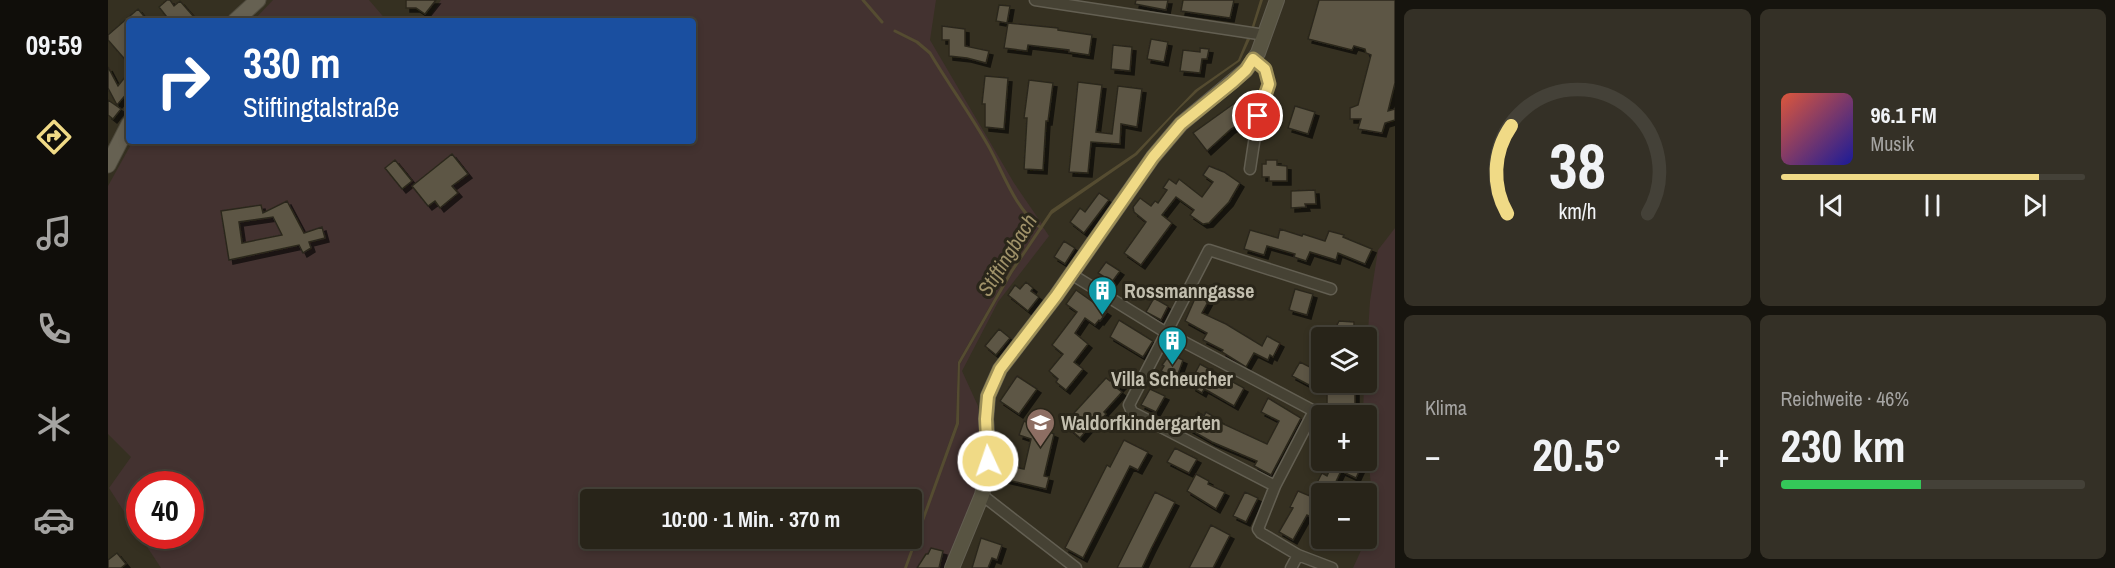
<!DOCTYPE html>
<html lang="de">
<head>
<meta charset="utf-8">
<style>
	:root { --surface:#282419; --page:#343026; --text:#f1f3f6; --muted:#a5a4a2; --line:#444138; --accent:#f0da86 }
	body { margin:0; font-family:"Archivo Narrow",sans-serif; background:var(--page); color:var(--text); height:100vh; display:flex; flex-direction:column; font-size:22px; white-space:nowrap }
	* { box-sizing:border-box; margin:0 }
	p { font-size:20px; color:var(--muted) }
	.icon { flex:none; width:33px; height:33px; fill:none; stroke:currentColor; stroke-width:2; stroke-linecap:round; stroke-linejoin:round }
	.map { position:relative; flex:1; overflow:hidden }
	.panel { display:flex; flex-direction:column; gap:9px; padding:9px; background:#16140e; width:720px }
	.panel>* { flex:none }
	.top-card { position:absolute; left:18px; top:18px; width:570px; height:126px; border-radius:6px; box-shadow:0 3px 9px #0003,0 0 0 2px var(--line); background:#1a4fa0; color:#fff; overflow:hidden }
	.buttons { position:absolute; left:1203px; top:327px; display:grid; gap:12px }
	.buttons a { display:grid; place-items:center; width:66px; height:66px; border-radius:6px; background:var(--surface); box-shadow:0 3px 9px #0003,0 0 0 2px var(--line); font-size:30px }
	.speed { position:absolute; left:18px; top:471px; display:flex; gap:12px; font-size:30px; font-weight:700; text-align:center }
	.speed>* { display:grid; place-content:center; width:78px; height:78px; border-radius:50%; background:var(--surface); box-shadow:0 3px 9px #0003,0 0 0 2px var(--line); line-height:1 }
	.speed .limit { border:9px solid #d22; background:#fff; color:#111 }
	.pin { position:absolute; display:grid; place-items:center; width:51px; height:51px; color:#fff; margin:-26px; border:3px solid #fff; border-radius:50%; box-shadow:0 2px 6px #0007 }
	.me { position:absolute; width:66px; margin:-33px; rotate:357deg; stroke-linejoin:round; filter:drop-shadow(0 0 4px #0008) }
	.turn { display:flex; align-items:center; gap:21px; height:126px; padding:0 18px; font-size:27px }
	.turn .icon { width:78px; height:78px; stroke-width:2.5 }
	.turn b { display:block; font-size:42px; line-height:51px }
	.big { font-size:45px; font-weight:700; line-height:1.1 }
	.panel .widget { flex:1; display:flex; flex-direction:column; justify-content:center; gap:9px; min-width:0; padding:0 21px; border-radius:9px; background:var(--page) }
	.panel .dial { align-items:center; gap:0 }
	.dial svg { height:156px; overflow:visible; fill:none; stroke:var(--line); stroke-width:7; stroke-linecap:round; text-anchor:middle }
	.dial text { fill:var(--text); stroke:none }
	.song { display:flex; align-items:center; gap:18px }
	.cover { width:72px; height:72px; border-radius:9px; background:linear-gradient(135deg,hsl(10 70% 55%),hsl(240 70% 35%)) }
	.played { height:6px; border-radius:3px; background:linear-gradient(90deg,var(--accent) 85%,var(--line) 85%) }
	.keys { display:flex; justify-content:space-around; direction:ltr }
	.heat { display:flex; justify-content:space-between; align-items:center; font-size:33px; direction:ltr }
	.charge { height:9px; border-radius:4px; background:linear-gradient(90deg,#34c759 46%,var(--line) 0) }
	.panel .tiles { flex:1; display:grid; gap:9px; grid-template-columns:repeat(2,1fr) }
	.trip { position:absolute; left:472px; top:489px; width:342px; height:60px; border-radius:6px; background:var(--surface); box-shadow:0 3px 9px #0003,0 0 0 2px var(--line); font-weight:700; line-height:60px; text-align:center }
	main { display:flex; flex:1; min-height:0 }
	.dock { display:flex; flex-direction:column; width:108px; justify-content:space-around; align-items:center; background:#100e0a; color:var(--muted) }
	.dock .icon { width:42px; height:42px }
	.dock .on { color:var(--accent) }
	.dock b { font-size:27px; color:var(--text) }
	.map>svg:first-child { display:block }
	.green { fill:#433230; fill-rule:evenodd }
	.water { fill:#554c31 }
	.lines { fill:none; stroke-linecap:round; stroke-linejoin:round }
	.stream { stroke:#554c31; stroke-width:3 }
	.building { fill:#5d5744; stroke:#2c281c; stroke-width:1.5; fill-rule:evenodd; filter:url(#shadow) }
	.street-casing { stroke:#635f52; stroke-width:13 }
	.secondary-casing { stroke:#635f52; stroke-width:16 }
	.primary-casing { stroke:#4f4b3e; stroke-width:17 }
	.street { stroke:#464234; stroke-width:10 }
	.secondary { stroke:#585442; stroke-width:14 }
	.primary { stroke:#666152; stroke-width:15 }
	.route-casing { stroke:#9c8e57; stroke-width:15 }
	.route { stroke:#f0da86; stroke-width:10 }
	.labels { text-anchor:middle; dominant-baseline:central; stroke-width:6; stroke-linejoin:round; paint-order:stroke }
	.poi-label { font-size:20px; font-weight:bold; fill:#c2beae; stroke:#2a261a; text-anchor:start }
	.water-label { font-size:21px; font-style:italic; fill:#a09269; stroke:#2a261a }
</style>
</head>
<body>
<main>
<nav class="dock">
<b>09:59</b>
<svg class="icon on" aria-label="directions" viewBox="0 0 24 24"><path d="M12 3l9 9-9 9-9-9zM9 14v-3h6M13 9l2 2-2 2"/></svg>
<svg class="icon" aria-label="music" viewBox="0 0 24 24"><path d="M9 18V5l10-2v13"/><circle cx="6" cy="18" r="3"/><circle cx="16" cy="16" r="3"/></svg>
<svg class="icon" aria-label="phone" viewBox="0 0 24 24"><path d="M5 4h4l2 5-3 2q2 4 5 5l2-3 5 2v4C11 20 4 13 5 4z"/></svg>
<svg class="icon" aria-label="climate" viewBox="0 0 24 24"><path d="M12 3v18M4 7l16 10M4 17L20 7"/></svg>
<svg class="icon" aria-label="car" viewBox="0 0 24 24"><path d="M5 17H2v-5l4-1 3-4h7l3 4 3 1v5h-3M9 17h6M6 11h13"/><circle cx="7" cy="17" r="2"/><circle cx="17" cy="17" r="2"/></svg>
</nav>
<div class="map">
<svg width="1287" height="568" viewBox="0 0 1287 568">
	<defs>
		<filter id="shadow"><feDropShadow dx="4" dy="4" stdDeviation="0" flood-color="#0009"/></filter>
	</defs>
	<rect width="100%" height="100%" fill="#353021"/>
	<!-- green -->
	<path class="green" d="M165,0H261L279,21H145Z
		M333,0H828L822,40L906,183L934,224L902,271L850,362L848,423L804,547L851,424L852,364L905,272L935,227L941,236L890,302L854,371L870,406L873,476L861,516L837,568H53L32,536H82V484H32L31,535L1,488L23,457L0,434V186L25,141H585V21H319ZM483,500H804V538H483Z
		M1287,228V568H1245L1267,520L1259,449L1258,416L1255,415L1256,383L1258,382L1259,348L1262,301L1270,250Z"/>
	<!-- water -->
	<path class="water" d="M1152,0H1155L1143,37L1132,61L1090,91L1071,109L1029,155L944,214L905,272L852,364L851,424L799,568H796L848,423L850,362L902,271L943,210L1027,153L1087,90L1130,60L1144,26Z"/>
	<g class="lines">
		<!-- stream -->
		<path class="stream" d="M755,0L774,22
			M787,31L809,42L822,53C841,85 863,115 881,147C896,174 907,209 933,228"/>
	</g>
	<!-- building -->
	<path class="building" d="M59,0H62L66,6L72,1L86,17L81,21H62L51,7Z
		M298,0H328L317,14L308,8H298Z
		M1028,0H1060L1058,10L1027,4Z
		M1075,0H1126L1122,18L1073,11Z
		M1211,0H1287V83L1280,111L1287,109V120L1277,123L1274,133L1250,129L1253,119H1242V108L1250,105L1263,55L1258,53L1257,49L1246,46L1244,50L1200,39Z
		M891,5L902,6L899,23L888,21Z
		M30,9L40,21H21V64L0,40V35Z
		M900,23L950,28V30L984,35L981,55L961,52V50L920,45L919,51L896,48Z
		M834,26L857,29V46L881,51L878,63L859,58L841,56V40H834Z
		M1043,39L1060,42L1056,62L1039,59Z
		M1005,45L1024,47L1022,71L1003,69Z
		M1092,48L1101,49L1099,59H1094L1092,73L1072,71L1075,50L1092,52Z
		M0,67L10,86L21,72V91L9,105L0,88Z
		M877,76L900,78L896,129L877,127V104H874Z
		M921,80L945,83L940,121H938L935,170L916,169L919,118H916Z
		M970,82L994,85L988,132L1004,134L1010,86L1034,89L1029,127L1013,124L1012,144L983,142L980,173L961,172Z
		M0,100L13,109L5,119L0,115Z
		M1131,100L1141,118L1123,129L1099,151L1085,133Z
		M1187,106L1207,112L1200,134L1180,128Z
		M344,154L360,174L344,186L350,193L332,208L327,201L320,206L304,186Z
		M287,160L304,181L294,189L277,168Z
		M1158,160H1169V165L1179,166V181H1161V177H1154V164H1158Z
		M1101,166L1116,172L1132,183L1121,202L1101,223L1095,224L1082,215L1086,210L1068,197L1054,215L1064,223L1033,265L1016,253L1038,222L1026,212L1025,207L1032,198L1043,206L1047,201L1050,203L1059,190L1055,188L1061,179L1068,184L1071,179L1094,197L1105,182L1095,175Z
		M1207,190L1208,204H1197L1198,207L1183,208V191Z
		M991,193L1001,200L976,233L962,222L972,208L977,212Z
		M179,201L196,233L214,227L217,238L201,242L203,248L195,253L191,245L121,260L113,211L153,205L155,213ZM165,217L174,235L134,243L131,222Z
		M1172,229L1194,236L1195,234L1217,241L1221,231L1236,235L1235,237L1264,249L1257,264L1230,253L1228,260L1202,252L1198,261L1186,257L1187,254L1159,246L1156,255L1136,249L1142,230L1170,238Z
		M956,241L967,248L957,264L946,257Z
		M998,262L1012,271L1004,282L990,273Z
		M918,282L925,288L923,291L931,297L920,311L900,295L907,285L912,289Z
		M1187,289L1205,294L1199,315L1181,310Z
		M968,290L999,312L992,321L991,320L987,325L977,318L967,333L980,344L966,362L975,369L958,390L948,382L950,379L941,371L955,354L944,345L969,312L958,304Z
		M1089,294L1101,300L1094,313L1118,324L1154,346L1159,336L1172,343L1165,357L1162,355L1160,360L1146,353L1138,367L1114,352L1115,350L1095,340L1099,333L1077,321Z
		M1046,298L1060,306L1053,320L1038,312Z
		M1011,320L1045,341L1035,357L1002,337Z
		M1231,321L1246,322V338H1226V331Z
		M891,329L902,338L888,355L877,346Z
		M1062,354L1075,360L1070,374L1066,372L1063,376L1053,371L1056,366L1054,365Z
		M1192,362L1208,370L1201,385L1184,376Z
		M1092,364L1136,388L1126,406L1100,391L1096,389L1094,393L1084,387L1087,381L1084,379Z
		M909,376L929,389L911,414L892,401Z
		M1005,377L1014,385L1010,389L1014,392L996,412L998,414L987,427L984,424L972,438L956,424L998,378L1002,381Z
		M1219,382H1247V408L1219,409Z
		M1042,389L1057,396L1048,412L1033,405Z
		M1160,398L1193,418L1163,475L1146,466L1149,461L1104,442L1081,429L1090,412L1096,416L1098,412L1112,420L1111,422L1159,444L1171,421L1153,412Z
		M916,421L946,434L936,476L941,477L938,489L887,477L891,463L916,469L923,439L911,435Z
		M1016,440L1040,452L1030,470L1022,466L975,558L957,548L999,465L1002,467Z
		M1067,448L1089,459L1081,473L1059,462Z
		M1226,460H1239L1253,467L1248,478L1233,471L1226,486L1242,494H1214V516L1211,521L1199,515L1185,540L1171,532L1185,508L1182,507L1190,491L1202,496L1214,473L1219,476Z
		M1088,474L1101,481L1100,484L1117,492L1108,509L1079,491Z
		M1047,492L1067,502L1043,549L1034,568H1009Z
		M1137,492L1150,498L1138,522L1125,516Z
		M1103,525L1122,535L1105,568H1081Z
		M873,538L894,545L889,560L884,558L880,568H864Z
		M823,548L835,551L831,568H809L818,554H820Z
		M9,553L18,564L13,568H0V560Z"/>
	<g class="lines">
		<defs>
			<path id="street" d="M927,0L1157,35
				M1142,169L1150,116L1161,84L1157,69L1145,59
				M963,274L1057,332L1206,411L1167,486L1150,529L1153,533L1190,555L1224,568
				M1167,486L1024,412L1021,405L1101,250L1223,289
				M874,495L968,568
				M1183,568L1190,555"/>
			<path id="secondary" d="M844,568L874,495L881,461L878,419L880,396L892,369L948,296L1045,157L1073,124L1138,70L1150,53L1169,0"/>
			<path id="primary" d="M127,21L150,0
				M0,165L21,124"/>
		</defs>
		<!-- street casing -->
		<use href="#street" class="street-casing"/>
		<!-- secondary casing -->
		<use href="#secondary" class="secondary-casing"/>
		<!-- primary casing -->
		<use href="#primary" class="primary-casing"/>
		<!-- street -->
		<use href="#street" class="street"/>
		<!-- secondary -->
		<use href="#secondary" class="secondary"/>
		<!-- primary -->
		<use href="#primary" class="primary"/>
	</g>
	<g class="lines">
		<defs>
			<path id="route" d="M880,461L878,419L880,396L892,369L948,296L1045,157L1073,124L1125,82L1138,70L1145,59L1157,69L1161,84L1150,116"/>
		</defs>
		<!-- route casing -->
		<use href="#route" class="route-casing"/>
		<!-- route -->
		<use href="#route" class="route"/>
	</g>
	<!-- icons -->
	<defs>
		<symbol id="building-pin" viewBox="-11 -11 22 30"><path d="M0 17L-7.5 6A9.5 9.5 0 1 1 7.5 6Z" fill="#0f9aa8" stroke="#2a261a"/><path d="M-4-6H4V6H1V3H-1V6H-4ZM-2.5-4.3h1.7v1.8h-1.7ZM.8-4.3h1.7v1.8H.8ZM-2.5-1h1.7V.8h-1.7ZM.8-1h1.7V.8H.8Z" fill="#fff"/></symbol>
		<symbol id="school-pin" viewBox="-11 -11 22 30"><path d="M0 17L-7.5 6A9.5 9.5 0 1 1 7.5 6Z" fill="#8d6e63" stroke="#2a261a"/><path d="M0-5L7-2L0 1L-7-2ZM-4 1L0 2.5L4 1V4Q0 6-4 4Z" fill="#fff"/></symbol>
	</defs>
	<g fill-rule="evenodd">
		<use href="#building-pin" x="978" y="274" width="33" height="45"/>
		<use href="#building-pin" x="1048" y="324" width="33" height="45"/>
		<use href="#school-pin" x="916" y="406" width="33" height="45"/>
	</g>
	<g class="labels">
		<!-- poi labels -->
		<g class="poi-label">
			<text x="1016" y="290">Rossmanngasse</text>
			<text x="1064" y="378" text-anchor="middle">Villa Scheucher</text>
			<text x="953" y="422">Waldorfkindergarten</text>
		</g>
		<!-- water labels -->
		<g class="water-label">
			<text transform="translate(899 255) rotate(-58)">Stiftingbach</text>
		</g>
	</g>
</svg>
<div class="buttons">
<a><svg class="icon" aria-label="layers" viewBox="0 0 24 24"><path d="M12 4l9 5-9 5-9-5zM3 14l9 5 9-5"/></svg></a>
<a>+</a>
<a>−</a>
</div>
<div class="speed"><div class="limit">40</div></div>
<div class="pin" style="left:1150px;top:116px;background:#d93025"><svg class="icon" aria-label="arrive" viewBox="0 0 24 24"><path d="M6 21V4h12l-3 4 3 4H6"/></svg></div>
<svg class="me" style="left:880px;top:461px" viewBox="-20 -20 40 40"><circle r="17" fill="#f0da86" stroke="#fff" stroke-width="3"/><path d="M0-11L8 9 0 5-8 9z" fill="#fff"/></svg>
<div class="trip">10:00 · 1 Min. · 370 m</div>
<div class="top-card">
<div class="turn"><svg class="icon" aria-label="right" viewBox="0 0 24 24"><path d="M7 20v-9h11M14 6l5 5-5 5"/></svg><div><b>330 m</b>Stiftingtalstraße</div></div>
</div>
</div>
<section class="panel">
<div class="tiles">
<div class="widget dial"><svg viewBox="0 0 100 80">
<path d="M14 69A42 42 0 1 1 86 69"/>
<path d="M14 69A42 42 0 0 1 16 24" stroke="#f0da86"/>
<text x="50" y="56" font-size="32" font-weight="700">38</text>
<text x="50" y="72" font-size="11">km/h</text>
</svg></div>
<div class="widget">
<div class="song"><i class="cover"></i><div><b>96.1 FM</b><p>Musik</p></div></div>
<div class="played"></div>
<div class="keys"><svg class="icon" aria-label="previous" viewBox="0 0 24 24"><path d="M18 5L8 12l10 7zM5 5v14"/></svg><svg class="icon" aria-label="pause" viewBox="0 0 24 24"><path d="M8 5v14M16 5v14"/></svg><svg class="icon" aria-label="next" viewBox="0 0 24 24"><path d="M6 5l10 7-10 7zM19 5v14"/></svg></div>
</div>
<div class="widget"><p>Klima</p>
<div class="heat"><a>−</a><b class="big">20.5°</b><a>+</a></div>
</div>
<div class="widget"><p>Reichweite · 46%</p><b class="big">230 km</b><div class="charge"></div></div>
</div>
</section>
</main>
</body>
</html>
